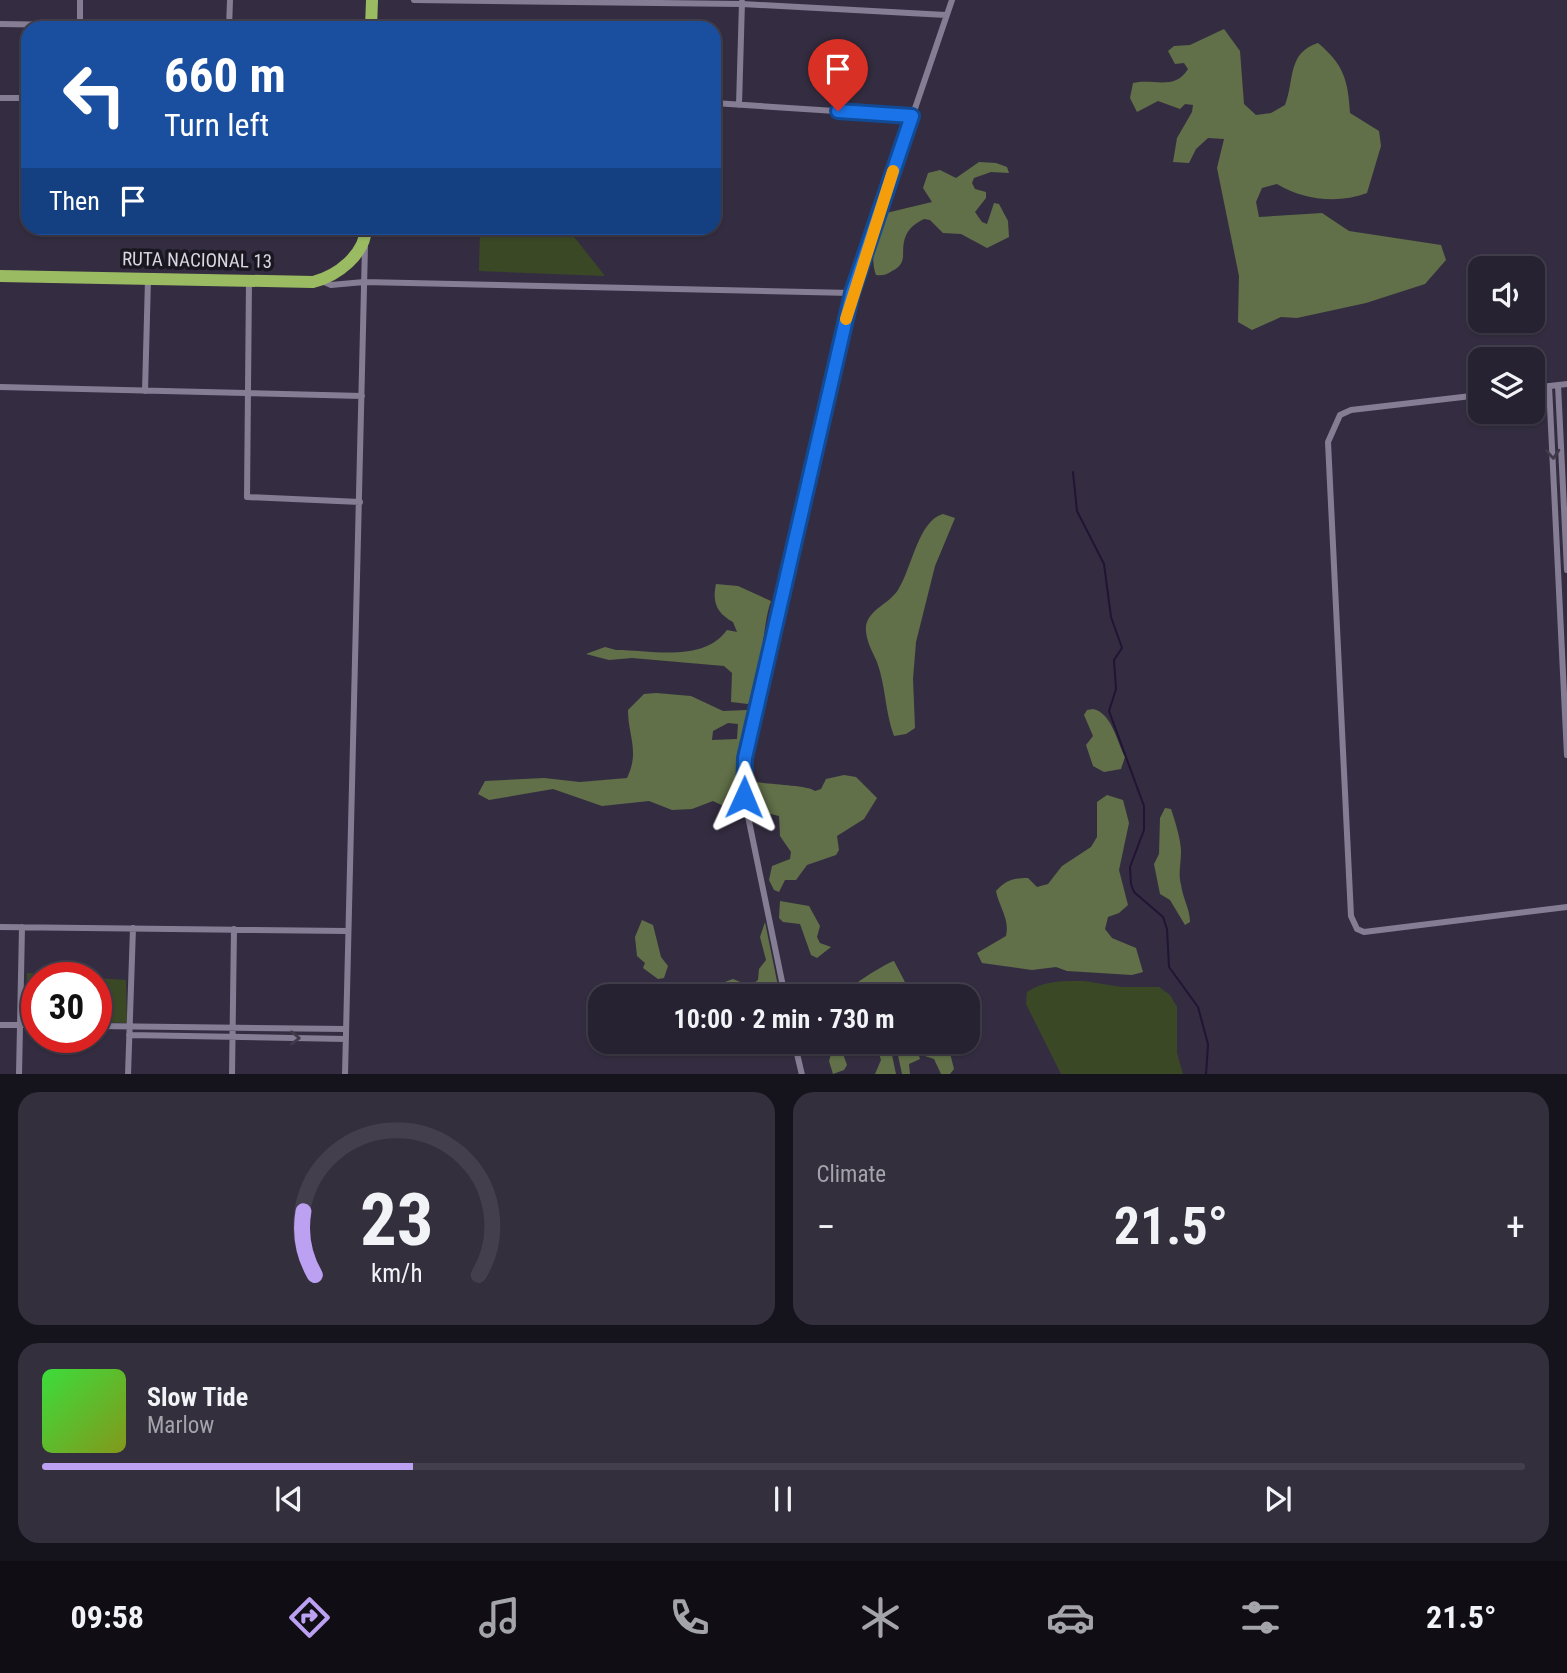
<!DOCTYPE html>
<html lang="en">
<head>
<meta charset="utf-8">
<style>
	:root { --surface:#272231; --page:#332f3d; --text:#f1f3f6; --muted:#a4a4ab; --line:#433f4d; --accent:#bca0f2 }
	body { margin:0; font-family:"Roboto Condensed",sans-serif; background:var(--page); color:var(--text); height:100vh; display:flex; flex-direction:column; font-size:26px; white-space:nowrap }
	* { box-sizing:border-box; margin:0 }
	p { font-size:23px; color:var(--muted) }
	.icon { flex:none; width:38px; height:38px; fill:none; stroke:currentColor; stroke-width:2; stroke-linecap:round; stroke-linejoin:round }
	.map { position:relative; height:1074px; overflow:hidden }
	.sheet { display:flex; flex-direction:column; gap:18px; padding:18px; background:#15131b; flex:1 }
	.sheet>* { flex:none }
	.top-card { position:absolute; left:21px; top:21px; width:700px; height:214px; border-radius:21px; box-shadow:0 2px 5px #0004,0 0 0 2px var(--line); background:#1a4fa0; color:#fff; overflow:hidden }
	.fabs { position:absolute; left:1468px; top:256px; display:grid; gap:14px }
	.fabs a { display:grid; place-items:center; width:77px; height:77px; border-radius:14px; background:var(--surface); box-shadow:0 2px 5px #0004,0 0 0 2px var(--line); font-size:35px }
	.speed { position:absolute; left:21px; top:962px; display:flex; gap:14px; font-size:35px; font-weight:700; text-align:center }
	.speed>* { display:grid; place-content:center; width:91px; height:91px; border-radius:50%; background:var(--surface); box-shadow:0 2px 5px #0004,0 0 0 2px var(--line); line-height:1 }
	.speed .limit { border:10px solid #d22; background:#fff; color:#111 }
	.pin { position:absolute; display:grid; place-items:center; width:60px; height:60px; color:#fff; margin:-72px -30px; border-radius:50% 50% 50% 0; rotate:-45deg; box-shadow:0 0 7px #0007 }
	.pin .icon { rotate:45deg }
	.me { position:absolute; width:77px; margin:-38px; rotate:1deg; stroke-linejoin:round; filter:drop-shadow(0 0 5px #0008) }
	.turn { display:flex; align-items:center; gap:24px; height:147px; padding:0 28px; font-size:32px }
	.turn .icon { width:91px; height:91px; stroke-width:2.5 }
	.turn b { display:block; font-size:49px; line-height:60px }
	.then { display:flex; align-items:center; height:66px; padding:0 28px; background:#0003; gap:14px; font-size:26px }
	.big { font-size:52px; font-weight:700; line-height:1.1 }
	.sheet .tile { flex:1; display:flex; flex-direction:column; justify-content:center; gap:10px; min-width:0; padding:0 24px; border-radius:21px; background:var(--page) }
	.sheet .dial { align-items:center; gap:0 }
	.dial svg { height:182px; overflow:visible; fill:none; stroke:var(--line); stroke-width:7; stroke-linecap:round; text-anchor:middle }
	.dial text { fill:var(--text); stroke:none }
	.song { display:flex; align-items:center; gap:21px }
	.cover { width:84px; height:84px; border-radius:10px; background:linear-gradient(135deg,hsl(120 70% 55%),hsl(70 70% 35%)) }
	.played { height:7px; border-radius:4px; background:linear-gradient(90deg,var(--accent) 25%,var(--line) 25%) }
	.keys { display:flex; justify-content:space-around; direction:ltr }
	.heat { display:flex; justify-content:space-between; align-items:center; font-size:38px; direction:ltr }
	.sheet .tiles { flex:1; display:grid; gap:18px; grid-template-columns:1fr 1fr }
	.tile:last-child { grid-column:span 2 }
	.trip { position:absolute; left:588px; top:984px; width:392px; height:70px; border-radius:21px; background:var(--surface); box-shadow:0 2px 5px #0004,0 0 0 2px var(--line); font-weight:700; line-height:70px; text-align:center }
	.dock { display:flex; height:112px; justify-content:space-around; align-items:center; background:#100e14; color:var(--muted) }
	.dock .icon { width:49px; height:49px }
	.dock .active { color:var(--accent) }
	.dock b { font-size:32px; color:var(--text) }
	.map>svg:first-child { display:block }
	.green { fill:#3b4826 }
	.forest { fill:#617048; fill-rule:evenodd }
	.lines { fill:none; stroke-linecap:round; stroke-linejoin:round }
	.stream { stroke:#211434; stroke-width:2 }
	.street { stroke:#857d94; stroke-width:6 }
	.highway { stroke:#9bbb62; stroke-width:12 }
	.oneway { stroke:#3f3b49 }
	.route-casing { stroke:#114b97; stroke-width:18 }
	.route { stroke:#1a73e8; stroke-width:12 }
	.slow { stroke:#f59e0b; stroke-width:12 }
	.labels { text-anchor:middle; dominant-baseline:central; stroke-width:7; stroke-linejoin:round; paint-order:stroke }
	.street-label { font-size:19px; fill:#d9d5e2; stroke:#1a1720 }
</style>
</head>
<body>
<div class="map">
<svg width="1567" height="1075" viewBox="0 0 1567 1075">
	<rect width="100%" height="100%" fill="#342d41"/>
	<!-- green -->
	<path class="green" d="M480,228H567L605,276L479,271Z
		M27,973L126,980L127,1023L96,1022V978H37V1021H25Z
		M1084,981L1122,987H1159L1170,995L1177,1007V1053L1183,1074H1061L1026,1004L1027,992C1045,980 1064,981 1084,981Z"/>
	<!-- forest -->
	<path class="forest" d="M1224,29L1240,51L1244,104L1256,115L1271,113L1285,105C1295,79 1287,53 1318,43C1344,65 1348,80 1350,113L1379,131L1381,146L1367,193C1338,204 1303,200 1277,184L1262,188L1256,202L1259,217L1322,213L1349,231L1441,245L1446,260L1425,284L1366,303L1297,318L1281,317L1252,330L1238,322L1239,276L1217,168L1224,139L1208,138L1196,149L1189,163L1173,162L1177,138L1192,112L1193,105L1185,104L1180,109L1158,101L1137,112L1130,98L1133,83C1153,78 1175,91 1188,69L1184,63L1175,64L1168,51L1174,46L1190,45Z
		M979,162L996,163L1007,167L1009,173L991,172L974,178L972,183L975,189L986,192V198L975,212L982,222L987,224L994,203L999,204L1008,221L1009,237L987,248L961,234L943,233L930,220L924,219C916,223 908,228 905,238C900,252 909,263 892,271C886,275 883,276 876,275C869,256 876,230 886,213L932,202L923,188L928,173L940,170L956,178Z
		M943,514L955,518L935,566L916,642L913,679L915,728L906,734L894,736C885,712 886,687 877,662C872,651 865,639 866,626C869,609 889,604 898,590C912,568 918,521 943,514Z
		M716,584L738,586L771,601C761,628 764,679 748,704L731,702L732,673L724,666L632,658L609,660L586,654L605,647L616,650C652,650 703,663 727,630L737,632L733,622C717,613 712,603 716,584Z
		M656,693L691,696L723,711L747,710L750,715L747,733L737,758L739,809L734,811L713,801L692,809L672,810L649,801L602,806L553,789L489,800L478,794L485,781L544,778L580,782L627,778C640,751 628,736 628,710L644,694ZM728,723L738,724L737,739L712,740L713,731Z
		M1093,709C1112,713 1117,742 1125,757L1121,769L1104,772L1093,766L1086,745L1093,736L1084,715L1087,710Z
		M844,775L856,777L877,798L864,819L837,836L839,850L836,855L807,865L796,880H785L779,892L774,890L769,880L772,866L790,859L791,852L780,836L779,816L754,810L757,782C771,785 806,785 815,791L821,789L826,779Z
		M1107,795L1123,800L1129,823L1119,870L1128,905L1119,913L1108,917L1105,929L1112,938L1136,948L1143,972L1132,975L1067,971L1056,967L1032,970L982,963L977,953L1006,936C1010,919 999,907 996,891C1006,880 1014,878 1028,878L1037,887L1048,884L1062,866L1091,847L1097,837V802Z
		M1165,808L1171,809C1175,821 1181,840 1181,852C1181,864 1178,873 1181,885C1183,899 1190,909 1190,922L1185,925L1170,900L1160,894L1154,864L1159,854L1160,818Z
		M780,901L809,906L820,926L817,937L820,943L831,947L817,958L811,955L800,924L783,922L779,918Z
		M642,920L653,925L661,957L668,966L664,978L658,979L643,968L645,963L637,956L635,937Z
		M765,922L780,996H742L734,990L728,991L729,996H717L722,983L733,979L750,986L758,980L759,969L766,960L760,937Z
		M894,961L906,984L897,990L896,996L892,992L840,996C849,987 884,964 894,961Z
		M824,1041H847L843,1054L847,1065L844,1070L833,1074L829,1061L832,1051Z
		M875,1041H889L896,1074H875L881,1060Z
		M895,1041H903L908,1051L919,1056L920,1059L909,1064L910,1074H902Z
		M921,1041H947L954,1069L950,1074H941L934,1059L922,1055Z"/>
	<g class="lines">
		<!-- stream -->
		<path class="stream" d="M1073,472L1077,511L1104,564L1111,617L1122,648L1114,660L1116,689L1109,711L1144,806V830L1130,867L1131,884L1134,892L1163,917L1167,929L1169,967L1198,1007L1208,1044L1206,1075"/>
		<!-- street -->
		<path class="street" d="M414,0L742,4L946,15
			M0,24L263,28
			M80,28V0
			M229,28L230,0
			M0,98H28
			M714,103L912,116
			M739,105L742,2
			M249,281L247,497L360,502
			M322,281L331,285L364,282L852,293
			M1558,385L1567,570
			M1549,386L1567,755
			M0,387L362,396
			M1533,388L1567,384
			M145,391L148,279
			M1480,395L1351,410L1340,415L1328,442L1351,916L1357,929L1364,932L1567,907
			M0,927L347,931
			M785,996L744,797L745,758L852,293L952,0
			M0,1025H37
			M96,1026L346,1029
			M129,1035L346,1039
			M794,1041L802,1075
			M19,1075L22,927
			M128,1075L133,928
			M232,1075L234,929
			M345,1075L365,246"/>
		<!-- highway -->
		<path class="highway" d="M371,28L372,0
			M0,276L313,282C337,276 365,255 366,228"/>
	</g>
	<!-- one-way arrows -->
	<defs><path id="oneway-chevron" d="M-2-3.5L2.5 0L-2 3.5" fill="none" stroke-width="1.6" stroke-linecap="round" stroke-linejoin="round" transform="scale(1.75)"/></defs>
	<g class="oneway">
		<use href="#oneway-chevron" transform="translate(1553 454) rotate(87)"/>
		<use href="#oneway-chevron" transform="translate(295 1038) rotate(1)"/>
	</g>
	<g class="lines">
		<defs>
			<path id="route" d="M744,797L745,758L852,293L912,116L838,111"/>
		</defs>
		<!-- route casing -->
		<use href="#route" class="route-casing"/>
		<!-- route -->
		<use href="#route" class="route"/>
		<!-- slow -->
		<path class="slow" d="M846,319L893,171"/>
	</g>
	<g class="labels">
		<!-- street labels -->
		<g class="street-label">
			<text transform="translate(197 260) rotate(1)">RUTA NACIONAL 13</text>
		</g>
	</g>
</svg>
<div class="fabs">
<a><svg class="icon" aria-label="sound" viewBox="0 0 24 24"><path d="M4 9h4l5-4v14l-5-4H4zM17 9q2 3 0 6"/></svg></a>
<a><svg class="icon" aria-label="layers" viewBox="0 0 24 24"><path d="M12 4l9 5-9 5-9-5zM3 14l9 5 9-5"/></svg></a>
</div>
<div class="speed"><div class="limit">30</div></div>
<div class="pin" style="left:838px;top:111px;background:#d93025"><svg class="icon" aria-label="arrive" viewBox="0 0 24 24"><path d="M6 21V4h12l-3 4 3 4H6"/></svg></div>
<svg class="me" style="left:744px;top:797px" viewBox="-20 -20 40 40"><path d="M0-17L14 15 0 8-14 15z" fill="#1a73e8" stroke="#fff" stroke-width="4"/></svg>
<div class="trip">10:00 · 2 min · 730 m</div>
<div class="top-card">
<div class="turn"><svg class="icon" aria-label="left" viewBox="0 0 24 24"><path d="M17 20v-9H6M10 6l-5 5 5 5"/></svg><div><b>660 m</b>Turn left</div></div>
<div class="then">Then<svg class="icon" aria-label="arrive" viewBox="0 0 24 24"><path d="M6 21V4h12l-3 4 3 4H6"/></svg></div>
</div>
</div>
<section class="sheet">
<div class="tiles">
<div class="tile dial"><svg viewBox="0 0 100 80">
<path d="M14 69A42 42 0 1 1 86 69"/>
<path d="M14 69A42 42 0 0 1 9 41" stroke="#bca0f2"/>
<text x="50" y="56" font-size="32" font-weight="700">23</text>
<text x="50" y="72" font-size="11">km/h</text>
</svg></div>
<div class="tile"><p>Climate</p>
<div class="heat"><a>−</a><b class="big">21.5°</b><a>+</a></div>
</div>
<div class="tile">
<div class="song"><i class="cover"></i><div><b>Slow Tide</b><p>Marlow</p></div></div>
<div class="played"></div>
<div class="keys"><svg class="icon" aria-label="previous" viewBox="0 0 24 24"><path d="M18 5L8 12l10 7zM5 5v14"/></svg><svg class="icon" aria-label="pause" viewBox="0 0 24 24"><path d="M8 5v14M16 5v14"/></svg><svg class="icon" aria-label="next" viewBox="0 0 24 24"><path d="M6 5l10 7-10 7zM19 5v14"/></svg></div>
</div>
</div>
</section>
<nav class="dock">
<b>09:58</b>
<svg class="icon active" aria-label="directions" viewBox="0 0 24 24"><path d="M12 3l9 9-9 9-9-9zM9 14v-3h6M13 9l2 2-2 2"/></svg>
<svg class="icon" aria-label="music" viewBox="0 0 24 24"><path d="M9 18V5l10-2v13"/><circle cx="6" cy="18" r="3"/><circle cx="16" cy="16" r="3"/></svg>
<svg class="icon" aria-label="phone" viewBox="0 0 24 24"><path d="M5 4h4l2 5-3 2q2 4 5 5l2-3 5 2v4C11 20 4 13 5 4z"/></svg>
<svg class="icon" aria-label="climate" viewBox="0 0 24 24"><path d="M12 3v18M4 7l16 10M4 17L20 7"/></svg>
<svg class="icon" aria-label="car" viewBox="0 0 24 24"><path d="M5 17H2v-5l4-1 3-4h7l3 4 3 1v5h-3M9 17h6M6 11h13"/><circle cx="7" cy="17" r="2"/><circle cx="17" cy="17" r="2"/></svg>
<svg class="icon" aria-label="filters" viewBox="0 0 24 24"><path d="M4 7h16M4 17h16"/><circle cx="9" cy="7" r="2"/><circle cx="15" cy="17" r="2"/></svg>
<b>21.5°</b>
</nav>
</body>
</html>
